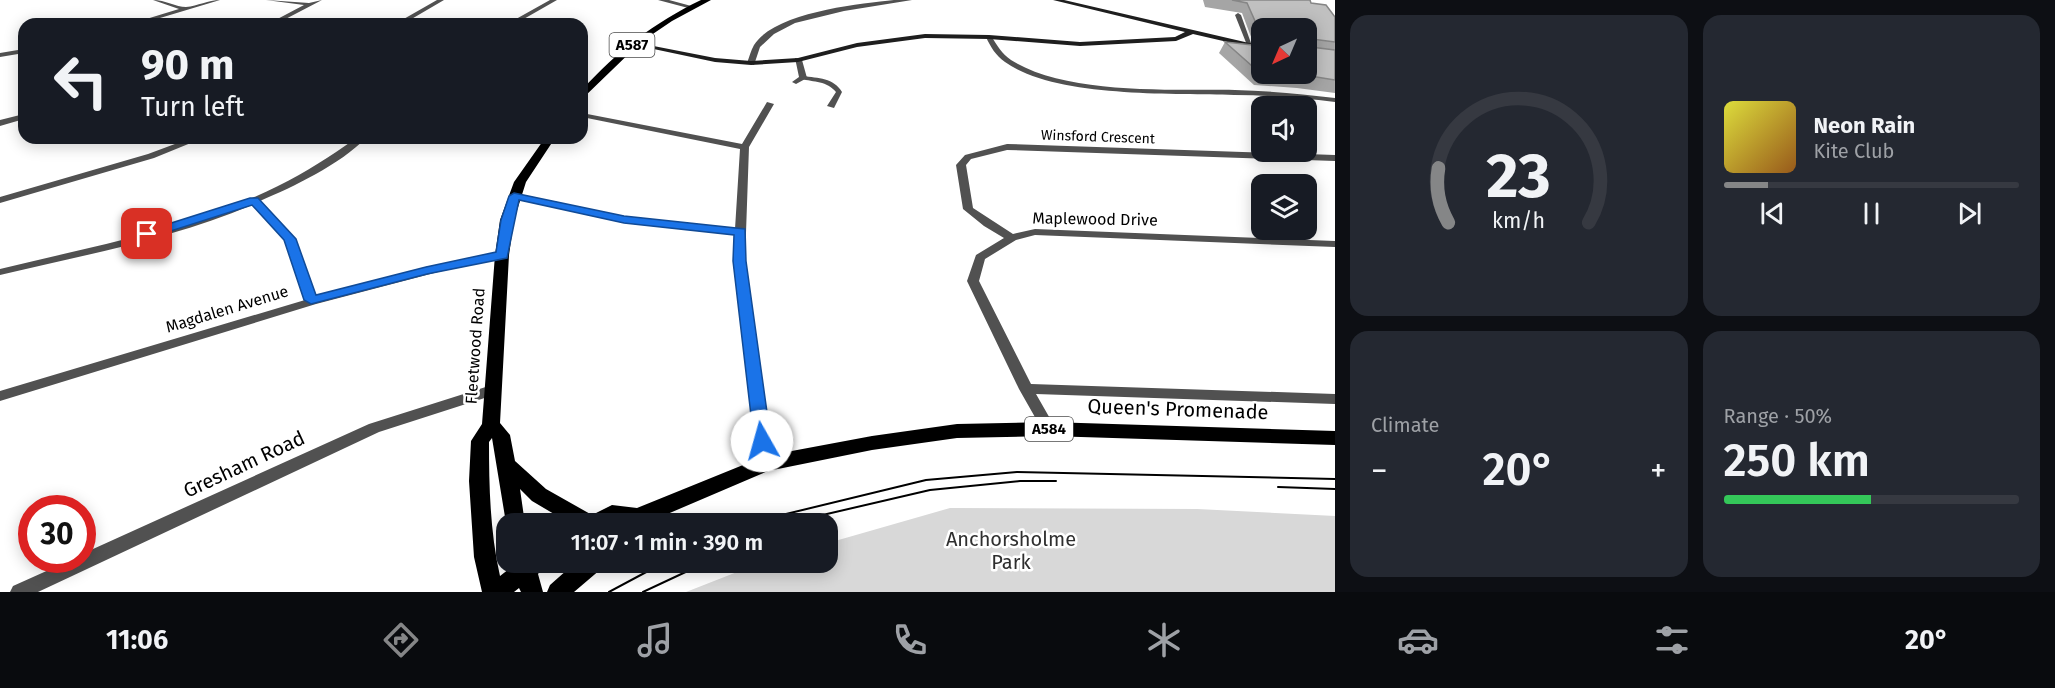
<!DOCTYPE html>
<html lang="en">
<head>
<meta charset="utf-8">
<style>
	:root { --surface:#171b24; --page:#242831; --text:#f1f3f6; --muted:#9ea1a6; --line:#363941; --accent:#858687 }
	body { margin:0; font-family:"Fira Sans",sans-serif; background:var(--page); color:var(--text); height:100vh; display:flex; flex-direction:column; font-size:22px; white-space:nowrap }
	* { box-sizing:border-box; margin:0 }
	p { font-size:20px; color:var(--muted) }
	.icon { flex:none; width:33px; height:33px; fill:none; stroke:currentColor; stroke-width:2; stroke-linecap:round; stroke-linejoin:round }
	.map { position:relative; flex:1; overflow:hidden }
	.drawer { display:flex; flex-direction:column; gap:15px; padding:15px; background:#0d0f14; width:720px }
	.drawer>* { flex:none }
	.hud { position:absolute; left:18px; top:18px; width:570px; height:126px; border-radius:18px; box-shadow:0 3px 15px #0003; background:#171b24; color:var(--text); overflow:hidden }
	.needle { width:39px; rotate:224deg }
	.fabs { position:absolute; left:1251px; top:18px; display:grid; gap:12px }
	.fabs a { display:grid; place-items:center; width:66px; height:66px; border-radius:12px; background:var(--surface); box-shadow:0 3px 15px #0003; font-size:30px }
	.speed { position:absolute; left:18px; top:495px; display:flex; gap:12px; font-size:30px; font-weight:700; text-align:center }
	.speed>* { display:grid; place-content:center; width:78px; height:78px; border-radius:50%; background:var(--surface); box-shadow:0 3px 15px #0003; line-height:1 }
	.speed .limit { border:9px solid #d22; background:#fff; color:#111 }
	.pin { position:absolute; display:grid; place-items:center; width:51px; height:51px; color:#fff; margin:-26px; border-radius:12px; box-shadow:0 3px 9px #0006 }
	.me { position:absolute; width:66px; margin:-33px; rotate:353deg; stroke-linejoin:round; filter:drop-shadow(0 0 4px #0008) }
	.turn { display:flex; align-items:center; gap:21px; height:126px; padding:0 24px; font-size:27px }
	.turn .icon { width:78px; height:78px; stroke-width:2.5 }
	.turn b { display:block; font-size:42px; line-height:51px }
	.big { font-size:45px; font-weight:600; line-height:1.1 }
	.drawer .tile { flex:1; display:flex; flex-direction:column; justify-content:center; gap:9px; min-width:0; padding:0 21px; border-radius:18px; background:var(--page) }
	.drawer .dial { align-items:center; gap:0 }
	.dial svg { height:156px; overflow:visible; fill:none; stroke:var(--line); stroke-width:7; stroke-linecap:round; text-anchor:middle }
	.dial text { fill:var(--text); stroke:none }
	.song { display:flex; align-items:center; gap:18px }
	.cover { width:72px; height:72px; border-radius:9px; background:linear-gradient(135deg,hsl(60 70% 55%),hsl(30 70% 35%)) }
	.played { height:6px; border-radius:3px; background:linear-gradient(90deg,var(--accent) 15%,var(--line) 15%) }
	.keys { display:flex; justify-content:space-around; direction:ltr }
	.heat { display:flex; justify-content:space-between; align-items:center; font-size:33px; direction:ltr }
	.charge { height:9px; border-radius:4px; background:linear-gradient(90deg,#34c759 50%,var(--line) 0) }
	.drawer .tiles { flex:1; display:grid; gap:15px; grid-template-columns:repeat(2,1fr) }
	.trip { position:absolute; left:496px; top:513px; width:342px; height:60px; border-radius:18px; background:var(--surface); box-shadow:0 3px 15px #0003; font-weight:600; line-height:60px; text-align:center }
	.menu { display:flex; height:96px; justify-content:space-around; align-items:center; background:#090b0e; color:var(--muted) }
	.menu .icon { width:42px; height:42px }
	.menu .on { color:var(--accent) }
	.menu b { font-size:27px; color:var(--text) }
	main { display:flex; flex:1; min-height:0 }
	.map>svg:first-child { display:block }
	.green { fill:#d8d8d8 }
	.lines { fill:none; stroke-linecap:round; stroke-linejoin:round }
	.lane { fill:#515151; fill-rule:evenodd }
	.street { fill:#515151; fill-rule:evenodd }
	.secondary { fill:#1e1e1e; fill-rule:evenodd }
	.primary { fill:#000; fill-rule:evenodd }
	.tram { stroke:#000; stroke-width:2 }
	.wall { fill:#a5a5a5; fill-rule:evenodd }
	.building { fill:#c0c0c0; stroke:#868686; stroke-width:1.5 }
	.route { fill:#1a73e8; stroke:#114b97; stroke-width:1.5 }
	.labels { text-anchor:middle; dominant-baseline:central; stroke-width:5; stroke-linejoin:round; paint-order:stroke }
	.far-street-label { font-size:14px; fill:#000; stroke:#fff }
	.shield { fill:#fff; stroke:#4c4c4c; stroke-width:1.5 }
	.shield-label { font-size:15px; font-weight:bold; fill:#000 }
	.street-label { font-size:16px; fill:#000; stroke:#fff }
	.near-street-label { font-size:20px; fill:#000; stroke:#fff }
	.near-park-label { font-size:20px; fill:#2f2f2f; stroke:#fff }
</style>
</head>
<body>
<main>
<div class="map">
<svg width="1335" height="592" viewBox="0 0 1335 592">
	<rect width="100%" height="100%" fill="#fff"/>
	<!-- green -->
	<path class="green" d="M950,508L1197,509L1335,516V592H686L760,563L828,562V543Z"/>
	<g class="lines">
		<!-- lane -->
		<path class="lane" d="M1238,13L1241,15L1252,46L1247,45L1235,15Z
			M803,76C818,78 834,78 842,92L834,108L827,106L836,92C827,81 814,82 801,79L800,78Z
			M317,138C331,138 347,137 359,143L355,145L321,140Z
			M514,193L624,217L740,229L745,232L740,235L624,223L511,198V194Z"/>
		<!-- street -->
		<path class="street" d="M153,0C165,0 176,7 186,7C198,6 208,0 220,0L140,24H130L179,9Z
			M266,0L309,3L322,0L276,24H268L304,5Z
			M437,0H444L403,24H395Z
			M550,0H557L515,24H507Z
			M658,0H669L695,7L692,9Z
			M894,0H912L844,11L795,23L774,34L760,47L754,65L747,63C749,58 751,50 754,45C775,12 858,4 894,0Z
			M987,36H991C997,45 1002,54 1011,60C1066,95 1171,89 1235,90C1269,91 1302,94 1335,98V102C1301,98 1268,95 1234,95C1173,93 1055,98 1005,62C996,56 990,46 986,37Z
			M24,49V53L0,57V53Z
			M795,58L802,60L807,78L796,84L792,82L799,77Z
			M767,102L774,104L749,147L745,261L773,464L770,468L765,470L760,468L757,464L733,261L740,149L582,117V113L742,144Z
			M24,114V119L0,126V120Z
			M191,138H203L154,158L0,203V197L148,154Z
			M356,138H366C339,165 295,186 260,201L295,239L316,297L502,252L506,253L508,255L506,257L438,272L316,304L0,401V391L305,300L285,240L252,205C172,239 84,255 0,275V269C93,246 192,229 278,186C306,172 331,156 356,138Z
			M1007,144L1335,155V161L1007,150L971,159L966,165L973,208L1013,234L1035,229L1335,241V247L1035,235L1016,240L985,259L979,281L1031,384L1335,394V404L1036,394L1056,429L1054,433L1049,435L1044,433L1019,389L967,281L976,255L1004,238L984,226L963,209L956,165L965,155Z
			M492,385L497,386L499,390L497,394L379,432L38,592H10L13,586L71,560H82V554L369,424Z"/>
		<!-- secondary -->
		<path class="secondary" d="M1053,0H1064L1262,46V50L1193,34L1176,41L1080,46L989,39L925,38L857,47L798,62L751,65L715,62L630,44L633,42L715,58L751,61L798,58L857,43L925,34L989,35L1080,42L1175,37L1185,32Z"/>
		<!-- primary -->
		<path class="primary" d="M701,0H711L672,21L641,42L582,99V90C617,51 654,23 701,0Z
			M545,138H555L526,182L514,220L509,255L500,423L510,435L515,461L546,489L592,515L612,505L637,508L765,456L872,436L957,424L1049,422L1335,431V445L1049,436L957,438L872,450L768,471L644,524H571L532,501L520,489L525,524H507V529L492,438L489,442C489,486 490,532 500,576L513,566L512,562H547L538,574L543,592H521L519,588L514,592H482L474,557L469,481L471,441L482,424L495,255L500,220L514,182Z
			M576,562H604L601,569L574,592H547L550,585Z"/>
		<!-- tram -->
		<path class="tram" d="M1278,487L1335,489
			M762,524L786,514L926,480L1017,472L1335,479
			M799,524L814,517L930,490L1020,481H1056
			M609,592L665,562
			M643,592L707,562"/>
	</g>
	<!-- wall -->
	<path class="wall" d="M1203,0H1310L1311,3L1335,17V93L1297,88L1254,85L1219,53L1225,42L1261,46V45L1253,42L1242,13L1205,7ZM1262,28H1306V74H1262Z"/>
	<!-- building -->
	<path class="building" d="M1232,0H1310L1311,3L1326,5L1335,17V42L1312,39L1310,41L1311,47L1335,50V80L1304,75L1274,74H1306V28H1262V31L1259,30L1247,3Z
		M1225,42L1262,46V73H1260Z"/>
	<!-- route -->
	<path class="route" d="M514,193L624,216L745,229L746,261L771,441L768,446L762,448L756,446L754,441L733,261L734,235L624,223L519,200L507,258L427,274L311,304L304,300L284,240L252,205L152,237L147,238L141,234L143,232L250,198H258L296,239L316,295L426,267L496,252L501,220L509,196Z"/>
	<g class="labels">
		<!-- far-street labels -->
		<g class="far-street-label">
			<text transform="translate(1098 137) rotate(2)">Winsford Crescent</text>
		</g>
		<!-- shield labels -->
		<g class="shield">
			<rect x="609.5" y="33" width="45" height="24" rx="4.5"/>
			<rect x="1025" y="417" width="48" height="24" rx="4.5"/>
		</g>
		<g class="shield-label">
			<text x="632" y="45">A587</text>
			<text x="1049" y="429">A584</text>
		</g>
		<!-- street labels -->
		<g class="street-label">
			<text transform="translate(1095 219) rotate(1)">Maplewood Drive</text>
			<text transform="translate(227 309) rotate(-17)">Magdalen Avenue</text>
			<text transform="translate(475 346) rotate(-86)">Fleetwood Road</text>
		</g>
		<!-- near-street labels -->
		<g class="near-street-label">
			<text transform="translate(1178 409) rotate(2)">Queen's Promenade</text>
			<text transform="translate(244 464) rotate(-25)">Gresham Road</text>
		</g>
		<!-- near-park labels -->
		<g class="near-park-label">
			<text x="1011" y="539">Anchorsholme<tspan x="1011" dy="23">Park</tspan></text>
		</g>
	</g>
</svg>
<div class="fabs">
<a><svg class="needle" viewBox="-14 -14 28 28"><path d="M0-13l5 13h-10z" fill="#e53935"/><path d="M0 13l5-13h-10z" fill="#9ea1a6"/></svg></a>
<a><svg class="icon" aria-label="sound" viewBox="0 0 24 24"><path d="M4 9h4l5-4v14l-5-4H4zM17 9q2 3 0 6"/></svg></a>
<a><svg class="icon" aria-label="layers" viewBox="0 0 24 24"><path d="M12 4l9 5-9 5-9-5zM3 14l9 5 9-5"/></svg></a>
</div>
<div class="speed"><div class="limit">30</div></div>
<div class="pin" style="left:147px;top:234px;background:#d93025"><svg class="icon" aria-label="arrive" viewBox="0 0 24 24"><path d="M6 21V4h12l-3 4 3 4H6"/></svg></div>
<svg class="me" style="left:762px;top:441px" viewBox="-20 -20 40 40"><circle r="19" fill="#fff"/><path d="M0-13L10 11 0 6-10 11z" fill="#1a73e8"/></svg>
<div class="trip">11:07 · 1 min · 390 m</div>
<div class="hud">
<div class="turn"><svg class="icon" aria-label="left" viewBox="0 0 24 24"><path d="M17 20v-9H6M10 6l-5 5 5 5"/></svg><div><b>90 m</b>Turn left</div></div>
</div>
</div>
<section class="drawer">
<div class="tiles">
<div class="tile dial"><svg viewBox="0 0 100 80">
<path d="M14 69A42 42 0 1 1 86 69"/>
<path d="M14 69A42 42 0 0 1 9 41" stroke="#858687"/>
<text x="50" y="56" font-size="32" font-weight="700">23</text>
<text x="50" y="72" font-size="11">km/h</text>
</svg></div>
<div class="tile">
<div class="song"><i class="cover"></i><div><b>Neon Rain</b><p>Kite Club</p></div></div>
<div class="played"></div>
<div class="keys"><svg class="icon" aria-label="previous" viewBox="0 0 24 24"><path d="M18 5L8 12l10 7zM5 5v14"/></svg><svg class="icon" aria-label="pause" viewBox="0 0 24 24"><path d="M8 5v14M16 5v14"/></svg><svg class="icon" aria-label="next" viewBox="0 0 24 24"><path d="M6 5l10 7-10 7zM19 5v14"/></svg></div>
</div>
<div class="tile"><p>Climate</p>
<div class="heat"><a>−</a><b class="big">20°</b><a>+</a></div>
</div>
<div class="tile"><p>Range · 50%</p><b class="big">250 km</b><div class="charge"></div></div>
</div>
</section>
</main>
<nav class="menu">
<b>11:06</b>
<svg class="icon on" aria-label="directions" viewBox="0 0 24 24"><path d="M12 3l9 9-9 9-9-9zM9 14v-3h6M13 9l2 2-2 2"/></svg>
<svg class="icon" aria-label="music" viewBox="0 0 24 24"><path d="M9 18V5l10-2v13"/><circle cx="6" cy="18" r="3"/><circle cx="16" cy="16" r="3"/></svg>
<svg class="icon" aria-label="phone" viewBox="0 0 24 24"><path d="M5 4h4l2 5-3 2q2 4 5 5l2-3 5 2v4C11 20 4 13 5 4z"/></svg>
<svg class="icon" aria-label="climate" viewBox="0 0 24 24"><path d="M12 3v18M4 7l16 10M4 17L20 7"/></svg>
<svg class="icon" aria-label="car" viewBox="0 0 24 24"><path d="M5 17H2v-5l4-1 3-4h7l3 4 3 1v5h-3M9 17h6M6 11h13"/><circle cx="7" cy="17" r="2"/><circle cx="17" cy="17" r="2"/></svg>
<svg class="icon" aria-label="filters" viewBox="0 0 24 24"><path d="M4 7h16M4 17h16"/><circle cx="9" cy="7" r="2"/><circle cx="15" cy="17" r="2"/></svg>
<b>20°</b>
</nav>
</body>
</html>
